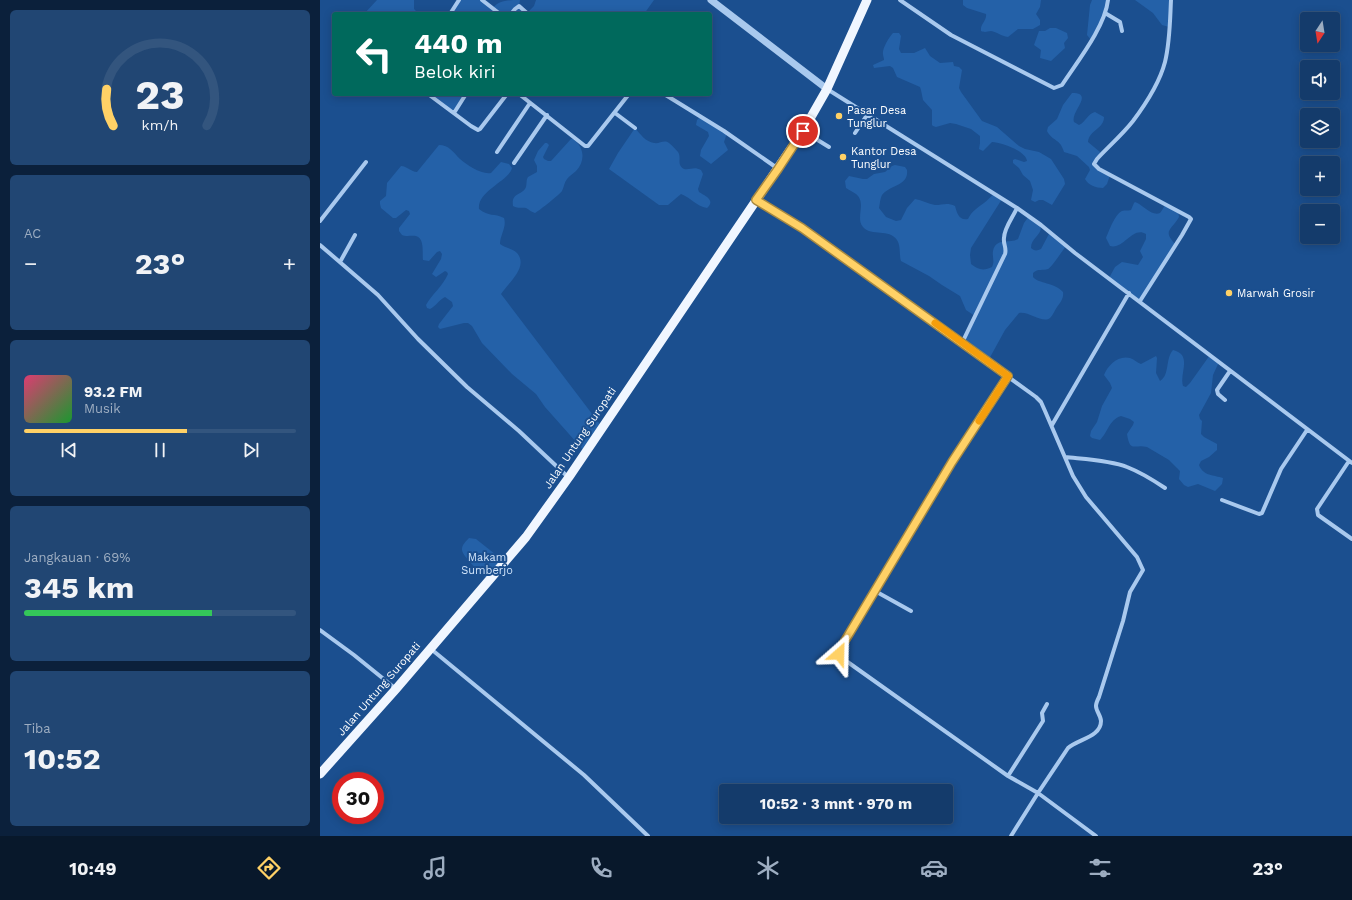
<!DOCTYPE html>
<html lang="id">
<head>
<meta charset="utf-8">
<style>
	:root { --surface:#143b6b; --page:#214673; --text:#f1f3f6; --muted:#9dadc1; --line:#33557e; --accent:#ffd166 }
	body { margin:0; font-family:"Work Sans",sans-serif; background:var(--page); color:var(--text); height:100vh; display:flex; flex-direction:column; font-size:15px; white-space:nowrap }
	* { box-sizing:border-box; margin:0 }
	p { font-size:13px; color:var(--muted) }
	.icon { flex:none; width:22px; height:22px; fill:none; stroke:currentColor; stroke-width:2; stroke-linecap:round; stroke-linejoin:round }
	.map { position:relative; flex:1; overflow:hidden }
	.panel { display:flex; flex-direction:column; gap:10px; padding:10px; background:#0b203b; width:320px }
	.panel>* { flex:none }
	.banner { position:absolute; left:12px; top:12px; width:380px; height:84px; border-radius:4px; box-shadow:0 2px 10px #0003,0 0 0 1px var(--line); background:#00695c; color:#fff; overflow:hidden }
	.needle { width:26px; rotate:192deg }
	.controls { position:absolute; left:980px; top:12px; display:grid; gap:8px }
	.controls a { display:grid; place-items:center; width:40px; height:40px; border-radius:4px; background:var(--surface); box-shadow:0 2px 10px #0003,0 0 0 1px var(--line); font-size:20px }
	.speed { position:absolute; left:12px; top:772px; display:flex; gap:8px; font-size:20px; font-weight:700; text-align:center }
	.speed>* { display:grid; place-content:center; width:52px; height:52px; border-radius:50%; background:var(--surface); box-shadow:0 2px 10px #0003,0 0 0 1px var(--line); line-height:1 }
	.speed .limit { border:6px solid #d22; background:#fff; color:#111 }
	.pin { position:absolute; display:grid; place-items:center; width:34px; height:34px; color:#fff; margin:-17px; border:2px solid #fff; border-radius:50%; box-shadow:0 1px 4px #0007 }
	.me { position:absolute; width:44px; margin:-22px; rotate:25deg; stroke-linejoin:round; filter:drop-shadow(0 0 3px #0008) }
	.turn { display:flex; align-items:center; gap:14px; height:84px; padding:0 16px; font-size:18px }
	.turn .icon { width:52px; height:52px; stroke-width:2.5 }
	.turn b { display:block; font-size:28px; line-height:34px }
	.big { font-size:30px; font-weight:700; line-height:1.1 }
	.panel .tile { flex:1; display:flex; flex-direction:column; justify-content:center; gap:6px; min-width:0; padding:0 14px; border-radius:6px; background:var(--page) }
	.panel .dial { align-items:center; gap:0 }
	.dial svg { height:104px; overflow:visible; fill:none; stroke:var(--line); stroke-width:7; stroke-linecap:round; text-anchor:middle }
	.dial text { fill:var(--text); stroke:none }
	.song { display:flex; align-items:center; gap:12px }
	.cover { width:48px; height:48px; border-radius:6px; background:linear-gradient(135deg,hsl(340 70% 55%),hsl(130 70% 35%)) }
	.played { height:4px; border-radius:2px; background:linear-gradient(90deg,var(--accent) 60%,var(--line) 60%) }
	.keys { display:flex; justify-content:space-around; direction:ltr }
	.heat { display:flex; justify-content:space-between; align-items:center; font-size:22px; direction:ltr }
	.charge { height:6px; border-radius:3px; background:linear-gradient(90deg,#34c759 69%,var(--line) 0) }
	.trip { position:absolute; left:399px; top:784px; width:234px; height:40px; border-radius:4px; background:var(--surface); box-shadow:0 2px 10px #0003,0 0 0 1px var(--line); font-weight:700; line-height:40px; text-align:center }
	.tab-bar { display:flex; height:64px; justify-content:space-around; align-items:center; background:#08182b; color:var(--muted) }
	.tab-bar .icon { width:28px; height:28px }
	.tab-bar .active { color:var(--accent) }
	.tab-bar b { font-size:18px; color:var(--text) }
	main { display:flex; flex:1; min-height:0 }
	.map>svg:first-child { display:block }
	.green { fill:#2461a8 }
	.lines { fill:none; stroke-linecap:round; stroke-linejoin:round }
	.minor { stroke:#a9c9ee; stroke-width:4 }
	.tertiary { stroke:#a9c9ee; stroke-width:7 }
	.primary { stroke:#f0f6ff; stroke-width:9 }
	.route-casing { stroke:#a68842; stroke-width:10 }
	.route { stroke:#ffd166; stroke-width:7 }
	.slow { stroke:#f59e0b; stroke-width:7 }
	.poi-dot { fill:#ffd166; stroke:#1b4f8f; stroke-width:1.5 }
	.labels { text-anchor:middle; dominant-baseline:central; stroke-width:4; stroke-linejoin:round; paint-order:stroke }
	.poi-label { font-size:11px; fill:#fff; stroke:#1b4f8f; text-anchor:start }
	.street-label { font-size:11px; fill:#fff; stroke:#1b4f8f }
	.park-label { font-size:11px; fill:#cfe3fa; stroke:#1b4f8f }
</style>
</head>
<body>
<main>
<section class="panel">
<div class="tile dial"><svg viewBox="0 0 100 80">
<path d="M14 69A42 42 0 1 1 86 69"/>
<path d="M14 69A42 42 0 0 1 9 41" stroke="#ffd166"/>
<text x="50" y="56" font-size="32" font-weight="700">23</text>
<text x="50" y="72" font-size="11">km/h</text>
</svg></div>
<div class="tile"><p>AC</p>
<div class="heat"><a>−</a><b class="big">23°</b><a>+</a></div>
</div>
<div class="tile">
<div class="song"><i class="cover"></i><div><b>93.2 FM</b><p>Musik</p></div></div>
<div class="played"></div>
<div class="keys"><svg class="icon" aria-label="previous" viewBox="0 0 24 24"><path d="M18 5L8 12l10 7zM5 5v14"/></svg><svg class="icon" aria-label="pause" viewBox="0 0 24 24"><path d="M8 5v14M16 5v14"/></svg><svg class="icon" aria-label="next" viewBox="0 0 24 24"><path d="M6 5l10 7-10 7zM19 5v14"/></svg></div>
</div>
<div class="tile"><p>Jangkauan · 69%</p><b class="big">345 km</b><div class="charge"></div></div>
<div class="tile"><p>Tiba</p><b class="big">10:52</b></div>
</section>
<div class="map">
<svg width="1032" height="836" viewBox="0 0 1032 836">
	<rect width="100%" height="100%" fill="#1b4f8f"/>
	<!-- green -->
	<path class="green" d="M57,0H94V9L99,14H44Z
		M139,0H162L173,8C179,0 188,0 200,0L199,6L207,13L214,6L216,0H334L324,14H130Z
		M643,0H721L720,7L716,14L720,20V25L713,29H698L688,37C681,36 677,32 671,31C667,31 666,33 661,31C660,24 667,21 666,14L647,8L643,5Z
		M772,0H788L785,13L771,40L767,35L770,5Z
		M815,0H851L849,27L842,25L833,13Z
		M730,28H736L747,33L748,38L744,43L745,48L731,61L720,58L721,50L714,45L719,31H725Z
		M573,33H579L581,36L579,49L581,53H594L605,48L610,56L620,63L633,62L634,66L639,67L642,70L639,88L641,92L662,121L677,127L699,146L705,149L719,152L731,159L744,179L745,184L732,205L723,200H719L715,202L711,200L713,190L710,181L703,175L699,168L693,163V160L695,159L704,162L707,161C706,151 681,142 672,142L663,151L659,149L660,143V136L651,129L636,124L630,123L616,127L613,126L612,125V110L603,100L601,90L600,87L577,77L573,68L570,66L554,68L553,65L564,60C564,58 563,56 563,54C562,49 569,37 573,33Z
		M752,93C775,93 750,112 754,122L759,125C766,122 767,114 775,112L784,117C784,129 769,130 768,142L780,152L781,155L774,164L790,175L787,184L783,188C776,188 768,185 765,179L770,170L769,167L757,156L744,152C740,138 733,142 727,131L728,127L737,119L743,105Z
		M118,94H144L134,113L115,99Z
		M381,116L407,133L404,142L408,150L391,164L380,156L381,150L389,136L388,132L376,125L377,120Z
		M315,128C320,134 326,142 334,143C340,144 344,139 349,143C352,145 356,150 358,152C362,158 356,164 364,169C371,170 374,166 381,170L383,174L378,189L379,192C385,196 396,200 387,208C376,206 370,197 361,194L348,205H339L289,169L298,153Z
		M251,139H253C264,147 266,160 256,171C253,174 249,176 247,179C244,183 244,187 242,191C240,194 219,211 215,213C211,212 210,210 206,208C202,207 199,209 193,206C191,192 202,196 206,187C207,183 206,180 208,177L217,172V166L214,160L218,151L225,143H227L229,145L223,157L224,159L228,161H231Z
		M119,145C129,145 133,152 140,159C147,165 162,175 171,173L181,162L189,164L192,168C189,181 157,191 159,209C169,217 174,213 184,218C187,227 180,235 180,244C185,248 192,248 197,253C209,267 188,283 181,294L282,427L265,452L225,407L216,394L192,374L162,343L152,326L148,323H144L120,329L118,327L119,324L133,306L132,302L125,297C119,300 116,306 110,309L107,308L106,305C112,294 123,286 128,274L127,272L125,271L116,277L112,274L121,259L122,254L120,251L117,252L109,261L103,260C102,254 105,238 96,236C91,235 87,237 82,235L79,231V228L90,214L89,211L86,210L76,218H73L61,208L60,204V201L66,196L67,183L81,166C87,166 91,172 97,172Z
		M575,165L585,167L587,170C589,186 569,185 562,195C560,199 560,203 559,208L566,217L576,221L581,220L587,208L595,199C602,200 608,204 615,205C623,205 627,202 635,206C637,213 639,221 648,219C652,211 657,208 664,203C668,200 670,197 674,194L682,199L651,248L650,255L651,264C658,270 664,271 672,267C675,261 672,257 673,251C676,237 690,244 698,239L704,223L709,216L721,225C722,236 711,237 711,248C714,251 717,251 721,249L730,232L746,246C743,250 731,268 728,269C723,271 718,268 713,273V277C719,284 734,282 743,292C744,298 740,303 737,307C735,310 733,315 730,318C723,324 709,311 699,313L685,330L668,361L642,343L655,316L646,310L640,296L622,285L609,276L581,261C579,255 581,246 577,240C569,228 552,237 543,227C535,218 547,203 536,194C533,192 529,190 526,188L525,181L529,176L543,179H547L554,174L565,172L572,166Z
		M815,202C822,204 832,217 840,213C842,211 844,206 846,204L858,211L859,217C851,231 842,230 856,245L820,301L789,278L795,267L802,262L818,265L823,257L820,251L826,239V234C812,226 804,250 790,246L786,238C789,231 795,214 802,211C805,210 808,211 811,210L814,203Z
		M853,350C873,355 859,373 863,386L866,387L870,383L890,355L899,362L893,375L891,393L879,415L880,419L882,421L881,434L884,437L897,444V450L889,457L881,461L879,465C883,476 894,475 903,478L902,484L895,491L878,484L868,487L864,485L859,479L860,471L849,460L827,447C814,444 810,453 807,434L813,425L814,422L810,419L801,416C789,420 788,432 780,440L772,438L770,436L771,431L777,422L782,406L792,388L790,383L784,375C788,365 798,355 810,358C814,359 817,363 821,364L836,356L837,358L836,373L840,381C850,375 845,359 853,350Z
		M149,538L156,539L185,562L170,581C164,576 141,556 142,549C142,545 146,541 149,538Z"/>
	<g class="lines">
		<!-- minor -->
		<path class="minor" d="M162,0L180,14
			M580,0L631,35L734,88L742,85C757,62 785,27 788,0
			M785,13L800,22L802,31
			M130,14L139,0
			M191,14L195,9L199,6L208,14
			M507,89L697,208L721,225L755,253L1032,463
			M108,94L151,126L158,130L160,129L187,94
			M199,94L265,146H268L309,94
			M344,94L404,131L457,168
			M134,113L146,94
			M295,113L315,128
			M483,131L509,147
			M535,133L547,115
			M177,152L210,103
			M194,163L227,115
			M436,200L482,227L716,397L721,402L725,411L753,476L766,497L817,557L823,570L810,592L803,621L779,697C778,699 776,703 776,706C776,711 781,716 781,721C781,737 758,739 748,748L718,793L691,836
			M0,221L46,162
			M0,245L58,295L98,339L147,387L199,431L248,477
			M20,262L35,235
			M820,301L862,235L871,219L869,217L779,169L774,164L777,159C788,147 802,135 813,121C825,105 840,81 845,62C850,42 850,20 851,0
			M642,343L685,254C687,248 683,244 684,238C684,228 693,217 697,208
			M688,376L632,462L520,649L519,654L522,658L688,776L718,793L776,836
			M905,400L898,394L897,390L910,371
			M732,425L809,293
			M745,457C763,459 790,460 807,467C820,472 833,480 845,488
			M1029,461L997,509L998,515L1032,539
			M902,500L939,514L942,513L961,469L987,430
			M555,591L591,611
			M0,630L34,655L76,689
			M111,649L264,775L328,836
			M688,776L723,721L722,713L727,704"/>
		<!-- tertiary -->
		<path class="tertiary" d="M391,0L507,89"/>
		<!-- primary -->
		<path class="primary" d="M0,774L76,689L206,537L249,477L483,131L507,89L547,0"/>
	</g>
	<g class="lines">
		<defs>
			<path id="route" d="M483,131L458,169L436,200L482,228L688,376L632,462L520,649L519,654"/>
		</defs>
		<!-- route casing -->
		<use href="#route" class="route-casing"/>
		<!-- route -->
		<use href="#route" class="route"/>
		<!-- slow -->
		<path class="slow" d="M615,323L688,376L659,421"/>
	</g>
	<!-- markers -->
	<g class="poi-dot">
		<circle cx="519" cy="116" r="4"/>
		<circle cx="523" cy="157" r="4"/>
		<circle cx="909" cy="293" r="4"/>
	</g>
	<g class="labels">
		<!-- poi labels -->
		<g class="poi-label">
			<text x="527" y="110">Pasar Desa<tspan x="527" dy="13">Tunglur</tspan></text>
			<text x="531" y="151">Kantor Desa<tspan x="531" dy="13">Tunglur</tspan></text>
			<text x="917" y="293">Marwah Grosir</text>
		</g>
		<!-- street labels -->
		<g class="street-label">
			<text transform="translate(260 438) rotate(-56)">Jalan Untung Suropati</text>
			<text transform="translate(59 689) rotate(-49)">Jalan Untung Suropati</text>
		</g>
		<!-- park labels -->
		<g class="park-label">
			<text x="167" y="557">Makam<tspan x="167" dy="13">Sumberjo</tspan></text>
		</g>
	</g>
</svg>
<div class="controls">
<a><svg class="needle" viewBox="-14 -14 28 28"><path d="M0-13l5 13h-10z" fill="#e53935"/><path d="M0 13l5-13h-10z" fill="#9dadc1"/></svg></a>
<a><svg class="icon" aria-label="sound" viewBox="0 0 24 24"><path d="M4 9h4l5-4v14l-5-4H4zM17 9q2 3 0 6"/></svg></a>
<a><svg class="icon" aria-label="layers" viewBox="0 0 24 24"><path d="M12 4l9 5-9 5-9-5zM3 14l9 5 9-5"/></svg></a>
<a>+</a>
<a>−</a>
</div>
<div class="speed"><div class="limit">30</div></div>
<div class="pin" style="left:483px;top:131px;background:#d93025"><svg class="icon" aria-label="arrive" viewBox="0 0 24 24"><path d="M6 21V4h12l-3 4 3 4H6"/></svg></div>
<svg class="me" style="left:519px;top:654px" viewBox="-20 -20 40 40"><path d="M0-17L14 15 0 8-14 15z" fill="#ffd166" stroke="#fff" stroke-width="4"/></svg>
<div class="trip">10:52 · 3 mnt · 970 m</div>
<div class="banner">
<div class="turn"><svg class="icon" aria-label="left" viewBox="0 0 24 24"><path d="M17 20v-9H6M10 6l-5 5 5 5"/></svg><div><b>440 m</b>Belok kiri</div></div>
</div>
</div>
</main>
<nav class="tab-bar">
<b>10:49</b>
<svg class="icon active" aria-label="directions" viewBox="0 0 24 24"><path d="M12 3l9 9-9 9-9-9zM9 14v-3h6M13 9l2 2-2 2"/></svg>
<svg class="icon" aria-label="music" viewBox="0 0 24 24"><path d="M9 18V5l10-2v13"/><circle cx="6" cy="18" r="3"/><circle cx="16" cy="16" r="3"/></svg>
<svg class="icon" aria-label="phone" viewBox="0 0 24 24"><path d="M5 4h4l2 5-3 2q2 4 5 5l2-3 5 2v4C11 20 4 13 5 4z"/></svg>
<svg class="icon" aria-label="climate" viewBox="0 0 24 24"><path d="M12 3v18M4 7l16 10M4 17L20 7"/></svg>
<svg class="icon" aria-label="car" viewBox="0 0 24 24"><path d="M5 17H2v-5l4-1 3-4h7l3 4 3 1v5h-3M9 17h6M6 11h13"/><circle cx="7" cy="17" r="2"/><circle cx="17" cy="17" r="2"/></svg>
<svg class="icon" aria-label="filters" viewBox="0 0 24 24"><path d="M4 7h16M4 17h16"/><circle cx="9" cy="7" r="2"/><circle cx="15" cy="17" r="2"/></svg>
<b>23°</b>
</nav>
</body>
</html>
